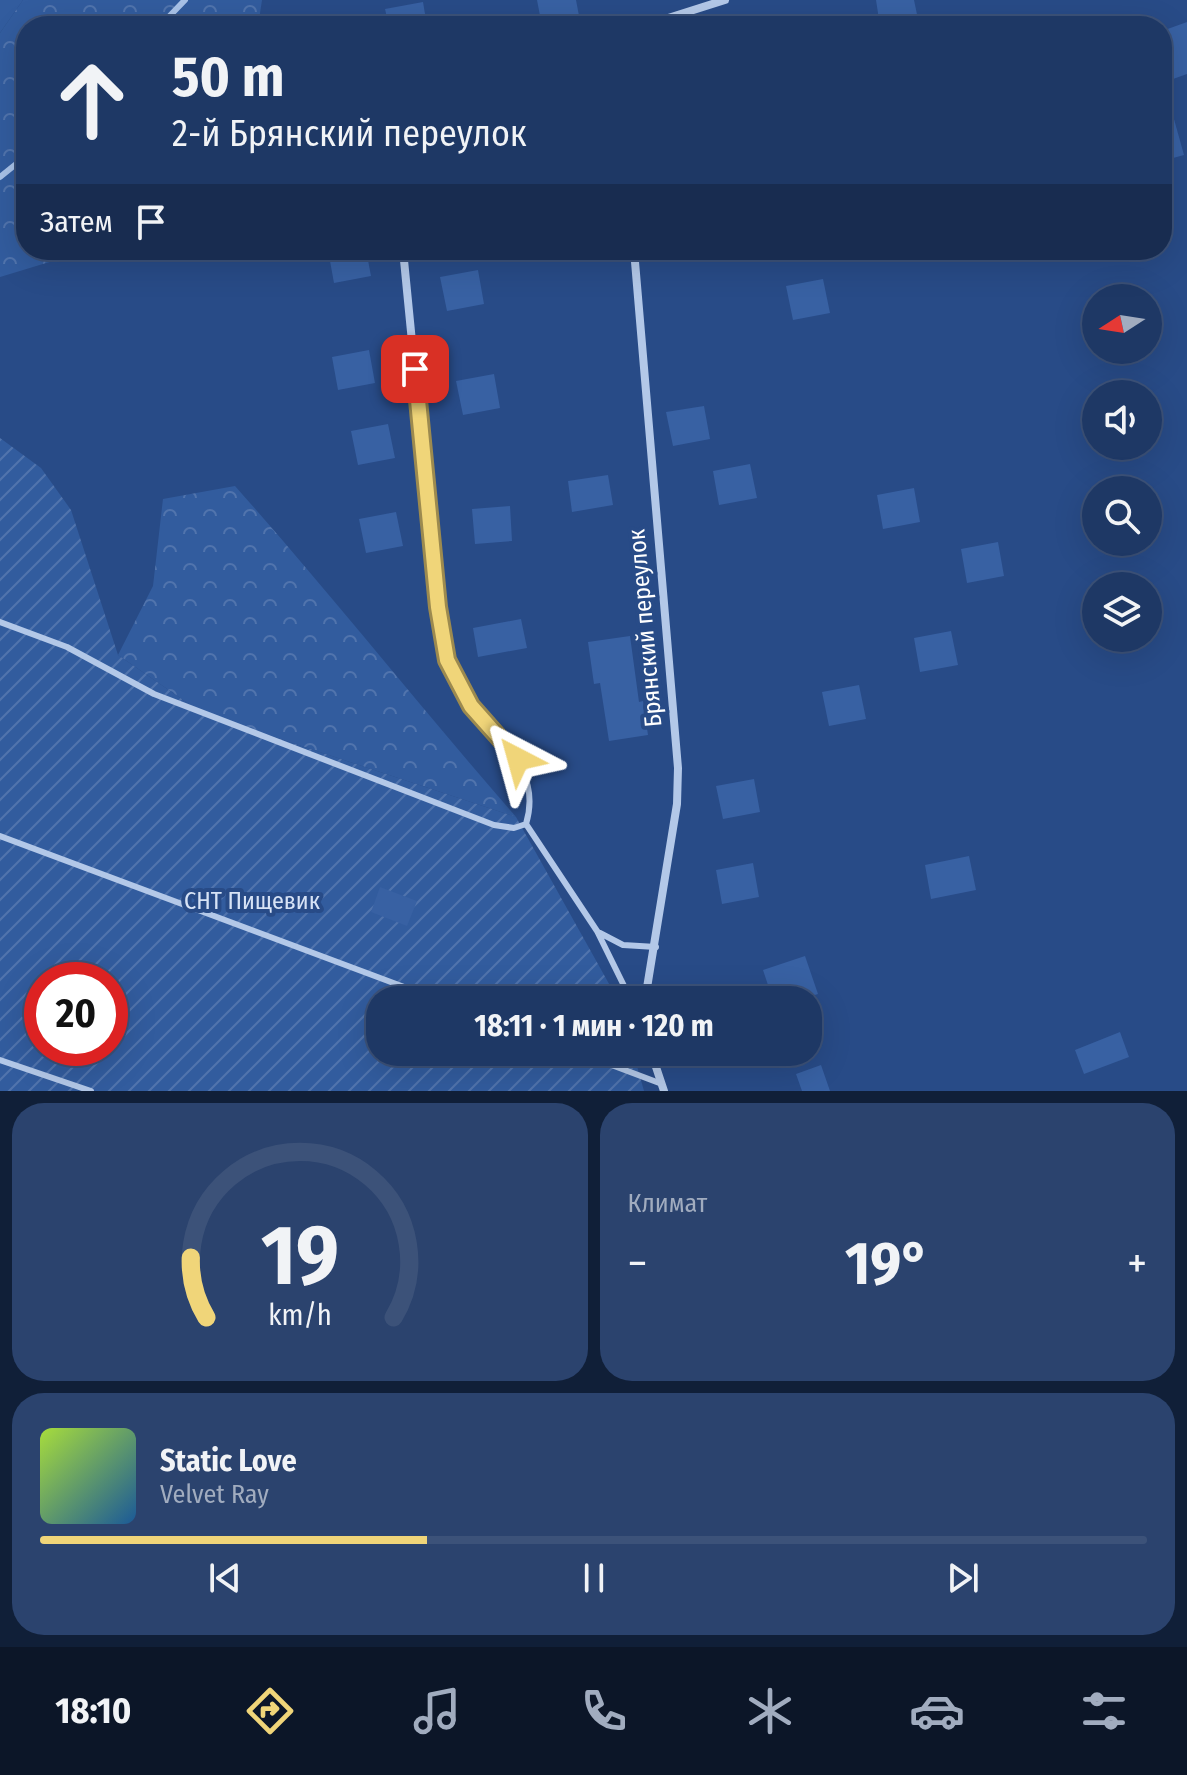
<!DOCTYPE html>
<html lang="ru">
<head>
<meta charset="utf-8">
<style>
	:root { --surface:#1e3865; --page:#2b436e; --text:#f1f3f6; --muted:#a1acbf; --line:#3c5279; --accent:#f0d579 }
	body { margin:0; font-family:"Fira Sans Condensed",sans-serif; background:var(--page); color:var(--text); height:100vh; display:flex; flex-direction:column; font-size:30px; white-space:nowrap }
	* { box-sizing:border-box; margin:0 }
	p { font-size:26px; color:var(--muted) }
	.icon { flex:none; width:44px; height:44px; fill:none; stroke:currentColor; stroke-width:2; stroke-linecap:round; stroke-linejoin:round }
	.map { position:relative; height:1091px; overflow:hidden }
	.panel { display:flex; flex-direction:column; gap:12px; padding:12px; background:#101f38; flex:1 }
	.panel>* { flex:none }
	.hud { position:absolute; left:16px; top:16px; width:1156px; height:244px; border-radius:32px; box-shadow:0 8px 32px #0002,0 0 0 2px var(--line); background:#1e3865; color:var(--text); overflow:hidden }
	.needle { width:52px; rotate:258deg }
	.fabs { position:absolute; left:1082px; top:284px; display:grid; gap:16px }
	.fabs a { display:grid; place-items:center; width:80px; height:80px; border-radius:50%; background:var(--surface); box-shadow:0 8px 32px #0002,0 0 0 2px var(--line); font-size:40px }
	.speed { position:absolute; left:24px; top:962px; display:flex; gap:16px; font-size:40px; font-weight:700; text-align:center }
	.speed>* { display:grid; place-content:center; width:104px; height:104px; border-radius:50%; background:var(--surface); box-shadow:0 8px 32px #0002,0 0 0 2px var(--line); line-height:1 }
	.speed .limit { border:12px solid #d22; background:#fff; color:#111 }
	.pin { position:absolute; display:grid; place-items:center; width:68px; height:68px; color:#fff; margin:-34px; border-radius:16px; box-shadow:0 4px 12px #0006 }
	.me { position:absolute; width:88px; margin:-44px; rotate:321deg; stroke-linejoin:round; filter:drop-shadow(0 0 6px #0008) }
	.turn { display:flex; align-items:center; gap:28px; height:168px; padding:0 24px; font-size:36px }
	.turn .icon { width:104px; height:104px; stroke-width:2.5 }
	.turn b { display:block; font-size:56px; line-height:68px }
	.then { display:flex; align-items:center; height:76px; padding:0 24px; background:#0003; gap:16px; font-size:30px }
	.big { font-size:60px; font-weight:700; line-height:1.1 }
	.panel .widget { flex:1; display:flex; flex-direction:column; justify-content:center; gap:12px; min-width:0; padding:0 28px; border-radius:32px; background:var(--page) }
	.panel .dial { align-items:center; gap:0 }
	.dial svg { height:208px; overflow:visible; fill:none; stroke:var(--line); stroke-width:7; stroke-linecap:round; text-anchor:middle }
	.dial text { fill:var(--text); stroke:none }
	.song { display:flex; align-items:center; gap:24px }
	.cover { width:96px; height:96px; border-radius:12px; background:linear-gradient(135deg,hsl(80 70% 55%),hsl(210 70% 35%)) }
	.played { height:8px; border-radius:4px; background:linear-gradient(90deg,var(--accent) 35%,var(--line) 35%) }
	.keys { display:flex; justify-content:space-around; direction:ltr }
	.heat { display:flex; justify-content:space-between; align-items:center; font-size:44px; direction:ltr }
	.panel .tiles { flex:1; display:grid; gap:12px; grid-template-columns:1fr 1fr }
	.widget:last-child { grid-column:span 2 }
	.trip { position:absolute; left:366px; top:986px; width:456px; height:80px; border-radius:32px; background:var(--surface); box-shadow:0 8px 32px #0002,0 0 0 2px var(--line); font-weight:700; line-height:80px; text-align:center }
	.tabs { display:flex; height:128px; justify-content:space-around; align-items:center; background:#0c1628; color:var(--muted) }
	.tabs .icon { width:56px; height:56px }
	.tabs .active { color:var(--accent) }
	.tabs b { font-size:36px; color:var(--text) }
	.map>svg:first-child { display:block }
	.grass { fill:#325c9e }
	.forest { fill:url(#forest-crowns) }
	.garden { fill:url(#garden-furrows); fill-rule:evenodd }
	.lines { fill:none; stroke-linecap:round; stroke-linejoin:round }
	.stream { stroke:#a8c2e8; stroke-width:6 }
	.building { fill:#3861a3 }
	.lane { stroke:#b3c8e8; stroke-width:6 }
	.street { stroke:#b3c8e8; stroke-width:8 }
	.route-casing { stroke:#9c8a4f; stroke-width:20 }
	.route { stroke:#f0d579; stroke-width:14 }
	.labels { text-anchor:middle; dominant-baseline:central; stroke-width:8; stroke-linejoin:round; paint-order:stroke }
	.street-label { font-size:24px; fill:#fff; stroke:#284b87 }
	.park-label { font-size:24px; fill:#d7e3f6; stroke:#284b87 }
</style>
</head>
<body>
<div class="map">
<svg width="1187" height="1091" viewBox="0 0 1187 1091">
	<defs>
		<pattern id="forest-crowns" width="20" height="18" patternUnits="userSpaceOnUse" patternTransform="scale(2)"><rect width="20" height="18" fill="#325c9e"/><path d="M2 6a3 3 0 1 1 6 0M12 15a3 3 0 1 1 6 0" fill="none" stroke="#5174ad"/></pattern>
		<pattern id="garden-furrows" width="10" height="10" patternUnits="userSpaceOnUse" patternTransform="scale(2)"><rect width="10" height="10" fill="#325c9e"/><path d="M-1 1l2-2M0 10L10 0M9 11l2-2" fill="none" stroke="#5174ad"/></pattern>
	</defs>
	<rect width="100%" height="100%" fill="#284b87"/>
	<!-- grass -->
	<path class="grass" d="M0,0H23L0,33Z"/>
	<!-- forest -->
	<path class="forest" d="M23,0H262L258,26H26V250H89L0,277V33Z
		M235,486C331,594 421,708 516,817L202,713L118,655L153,586L163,499Z"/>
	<!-- garden -->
	<path class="garden" d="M0,438L41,468L71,510L118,655L202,713L516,817L618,1000H380V1052H633L644,1091H0ZM42,980H110V1048H42Z"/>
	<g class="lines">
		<!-- stream -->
		<path class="stream" d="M160,26L185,0
			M0,177L26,156"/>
	</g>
	<!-- building -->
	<path class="building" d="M537,0H576L580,21L542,26Z
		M876,0H914L919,24L880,26Z
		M423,2L427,26H389L385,9Z
		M1187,22V74L1173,79L1168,66L1162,68V31Z
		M1162,94H1167L1184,155L1162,161Z
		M328,250H366L371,276L334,283Z
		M478,270L484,304L447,311L440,277Z
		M823,279L830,313L793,320L786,286Z
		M369,350L375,383L338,390L332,357Z
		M494,374L500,408L463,415L456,381Z
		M704,406L710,439L673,446L666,412Z
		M388,424L395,458L358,465L351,431Z
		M750,464L757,498L719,505L713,471Z
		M608,475L613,505L572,512L568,481Z
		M914,488L920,522L883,529L877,495Z
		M510,506L512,541L475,544L472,509Z
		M396,512L403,546L366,553L359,519Z
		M998,542L1004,576L967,583L961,549Z
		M521,619L527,648L478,657L473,628Z
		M951,631L958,665L920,672L914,638Z
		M630,636L639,702L643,701L648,735L609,741L600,683L594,684L588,642Z
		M859,685L866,719L829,726L822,692Z
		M754,779L760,812L723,819L716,786Z
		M969,856L976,890L931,899L925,865Z
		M753,863L759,897L722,904L716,870Z
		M380,887L417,901L407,926L371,912Z
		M805,956L818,994L799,1000H773L763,970Z
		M1120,1032L1129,1057L1084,1074L1075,1050Z
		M821,1065L830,1091H802L796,1074Z"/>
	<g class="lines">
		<!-- lane -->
		<path class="lane" d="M0,622L67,647L154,694L494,825L514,828L526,824C545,762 484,732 459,685C445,661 443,634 438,607
			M526,824L597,931L631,1000
			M0,836L439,1000
			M600,933L623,945L656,947
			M577,1052L662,1084
			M0,1060L91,1091"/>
		<!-- street -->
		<path class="street" d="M643,26L725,0
			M403,250L438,607
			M634,250L678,768L677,804L645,1000
			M651,1052L664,1091"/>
	</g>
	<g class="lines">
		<defs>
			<path id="route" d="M415,369L438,607L447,660L471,706L518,759"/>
		</defs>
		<!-- route casing -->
		<use href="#route" class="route-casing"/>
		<!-- route -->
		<use href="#route" class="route"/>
	</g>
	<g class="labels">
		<!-- street labels -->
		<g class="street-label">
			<text transform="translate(645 628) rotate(-95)">Брянский переулок</text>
		</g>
		<!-- park labels -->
		<g class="park-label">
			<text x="252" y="901">СНТ Пищевик</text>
		</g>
	</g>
</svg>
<div class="fabs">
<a><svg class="needle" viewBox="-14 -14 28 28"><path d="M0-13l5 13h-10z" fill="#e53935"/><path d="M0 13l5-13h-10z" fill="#a1acbf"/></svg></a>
<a><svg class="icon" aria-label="sound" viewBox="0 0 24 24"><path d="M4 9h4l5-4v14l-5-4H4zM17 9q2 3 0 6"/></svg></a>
<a><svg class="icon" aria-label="search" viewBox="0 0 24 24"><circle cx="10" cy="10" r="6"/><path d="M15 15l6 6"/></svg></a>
<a><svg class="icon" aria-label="layers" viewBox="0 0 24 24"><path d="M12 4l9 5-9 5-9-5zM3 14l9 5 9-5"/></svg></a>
</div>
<div class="speed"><div class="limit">20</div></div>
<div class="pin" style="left:415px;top:369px;background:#d93025"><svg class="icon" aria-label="arrive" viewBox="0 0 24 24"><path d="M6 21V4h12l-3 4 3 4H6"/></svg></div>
<svg class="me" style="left:518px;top:759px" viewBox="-20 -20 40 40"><path d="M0-17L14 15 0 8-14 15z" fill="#f0d579" stroke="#fff" stroke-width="4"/></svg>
<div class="trip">18:11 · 1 мин · 120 m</div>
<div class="hud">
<div class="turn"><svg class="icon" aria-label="ahead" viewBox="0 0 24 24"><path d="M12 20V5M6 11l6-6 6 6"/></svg><div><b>50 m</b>2-й Брянский переулок</div></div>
<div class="then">Затем<svg class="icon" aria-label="arrive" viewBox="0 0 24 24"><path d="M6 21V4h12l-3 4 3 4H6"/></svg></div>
</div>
</div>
<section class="panel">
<div class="tiles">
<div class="widget dial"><svg viewBox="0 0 100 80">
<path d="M14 69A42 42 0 1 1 86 69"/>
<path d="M14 69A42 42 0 0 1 8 46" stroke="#f0d579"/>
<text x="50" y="56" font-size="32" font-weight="700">19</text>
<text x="50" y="72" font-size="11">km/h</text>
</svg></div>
<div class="widget"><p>Климат</p>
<div class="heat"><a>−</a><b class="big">19°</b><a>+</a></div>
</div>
<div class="widget">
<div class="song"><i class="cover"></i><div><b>Static Love</b><p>Velvet Ray</p></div></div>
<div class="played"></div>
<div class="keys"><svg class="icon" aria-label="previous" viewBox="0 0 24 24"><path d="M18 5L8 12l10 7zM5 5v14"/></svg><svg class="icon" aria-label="pause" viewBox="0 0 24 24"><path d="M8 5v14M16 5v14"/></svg><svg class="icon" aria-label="next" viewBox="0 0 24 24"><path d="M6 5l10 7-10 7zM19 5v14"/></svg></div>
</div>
</div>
</section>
<nav class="tabs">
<b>18:10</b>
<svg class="icon active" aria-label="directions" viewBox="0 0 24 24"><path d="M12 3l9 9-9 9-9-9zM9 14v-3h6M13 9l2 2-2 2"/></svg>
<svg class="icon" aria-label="music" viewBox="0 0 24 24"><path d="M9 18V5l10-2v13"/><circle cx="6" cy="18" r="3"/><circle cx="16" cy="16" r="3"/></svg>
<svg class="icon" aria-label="phone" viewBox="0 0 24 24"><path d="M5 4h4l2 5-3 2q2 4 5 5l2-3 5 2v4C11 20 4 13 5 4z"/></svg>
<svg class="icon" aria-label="climate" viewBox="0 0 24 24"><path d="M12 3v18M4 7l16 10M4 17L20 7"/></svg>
<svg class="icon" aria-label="car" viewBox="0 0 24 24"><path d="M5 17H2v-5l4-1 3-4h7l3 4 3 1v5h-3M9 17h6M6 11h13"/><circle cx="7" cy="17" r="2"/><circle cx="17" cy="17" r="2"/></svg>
<svg class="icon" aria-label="filters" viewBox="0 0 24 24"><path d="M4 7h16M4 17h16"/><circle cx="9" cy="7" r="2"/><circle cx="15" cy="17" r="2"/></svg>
</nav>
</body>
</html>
